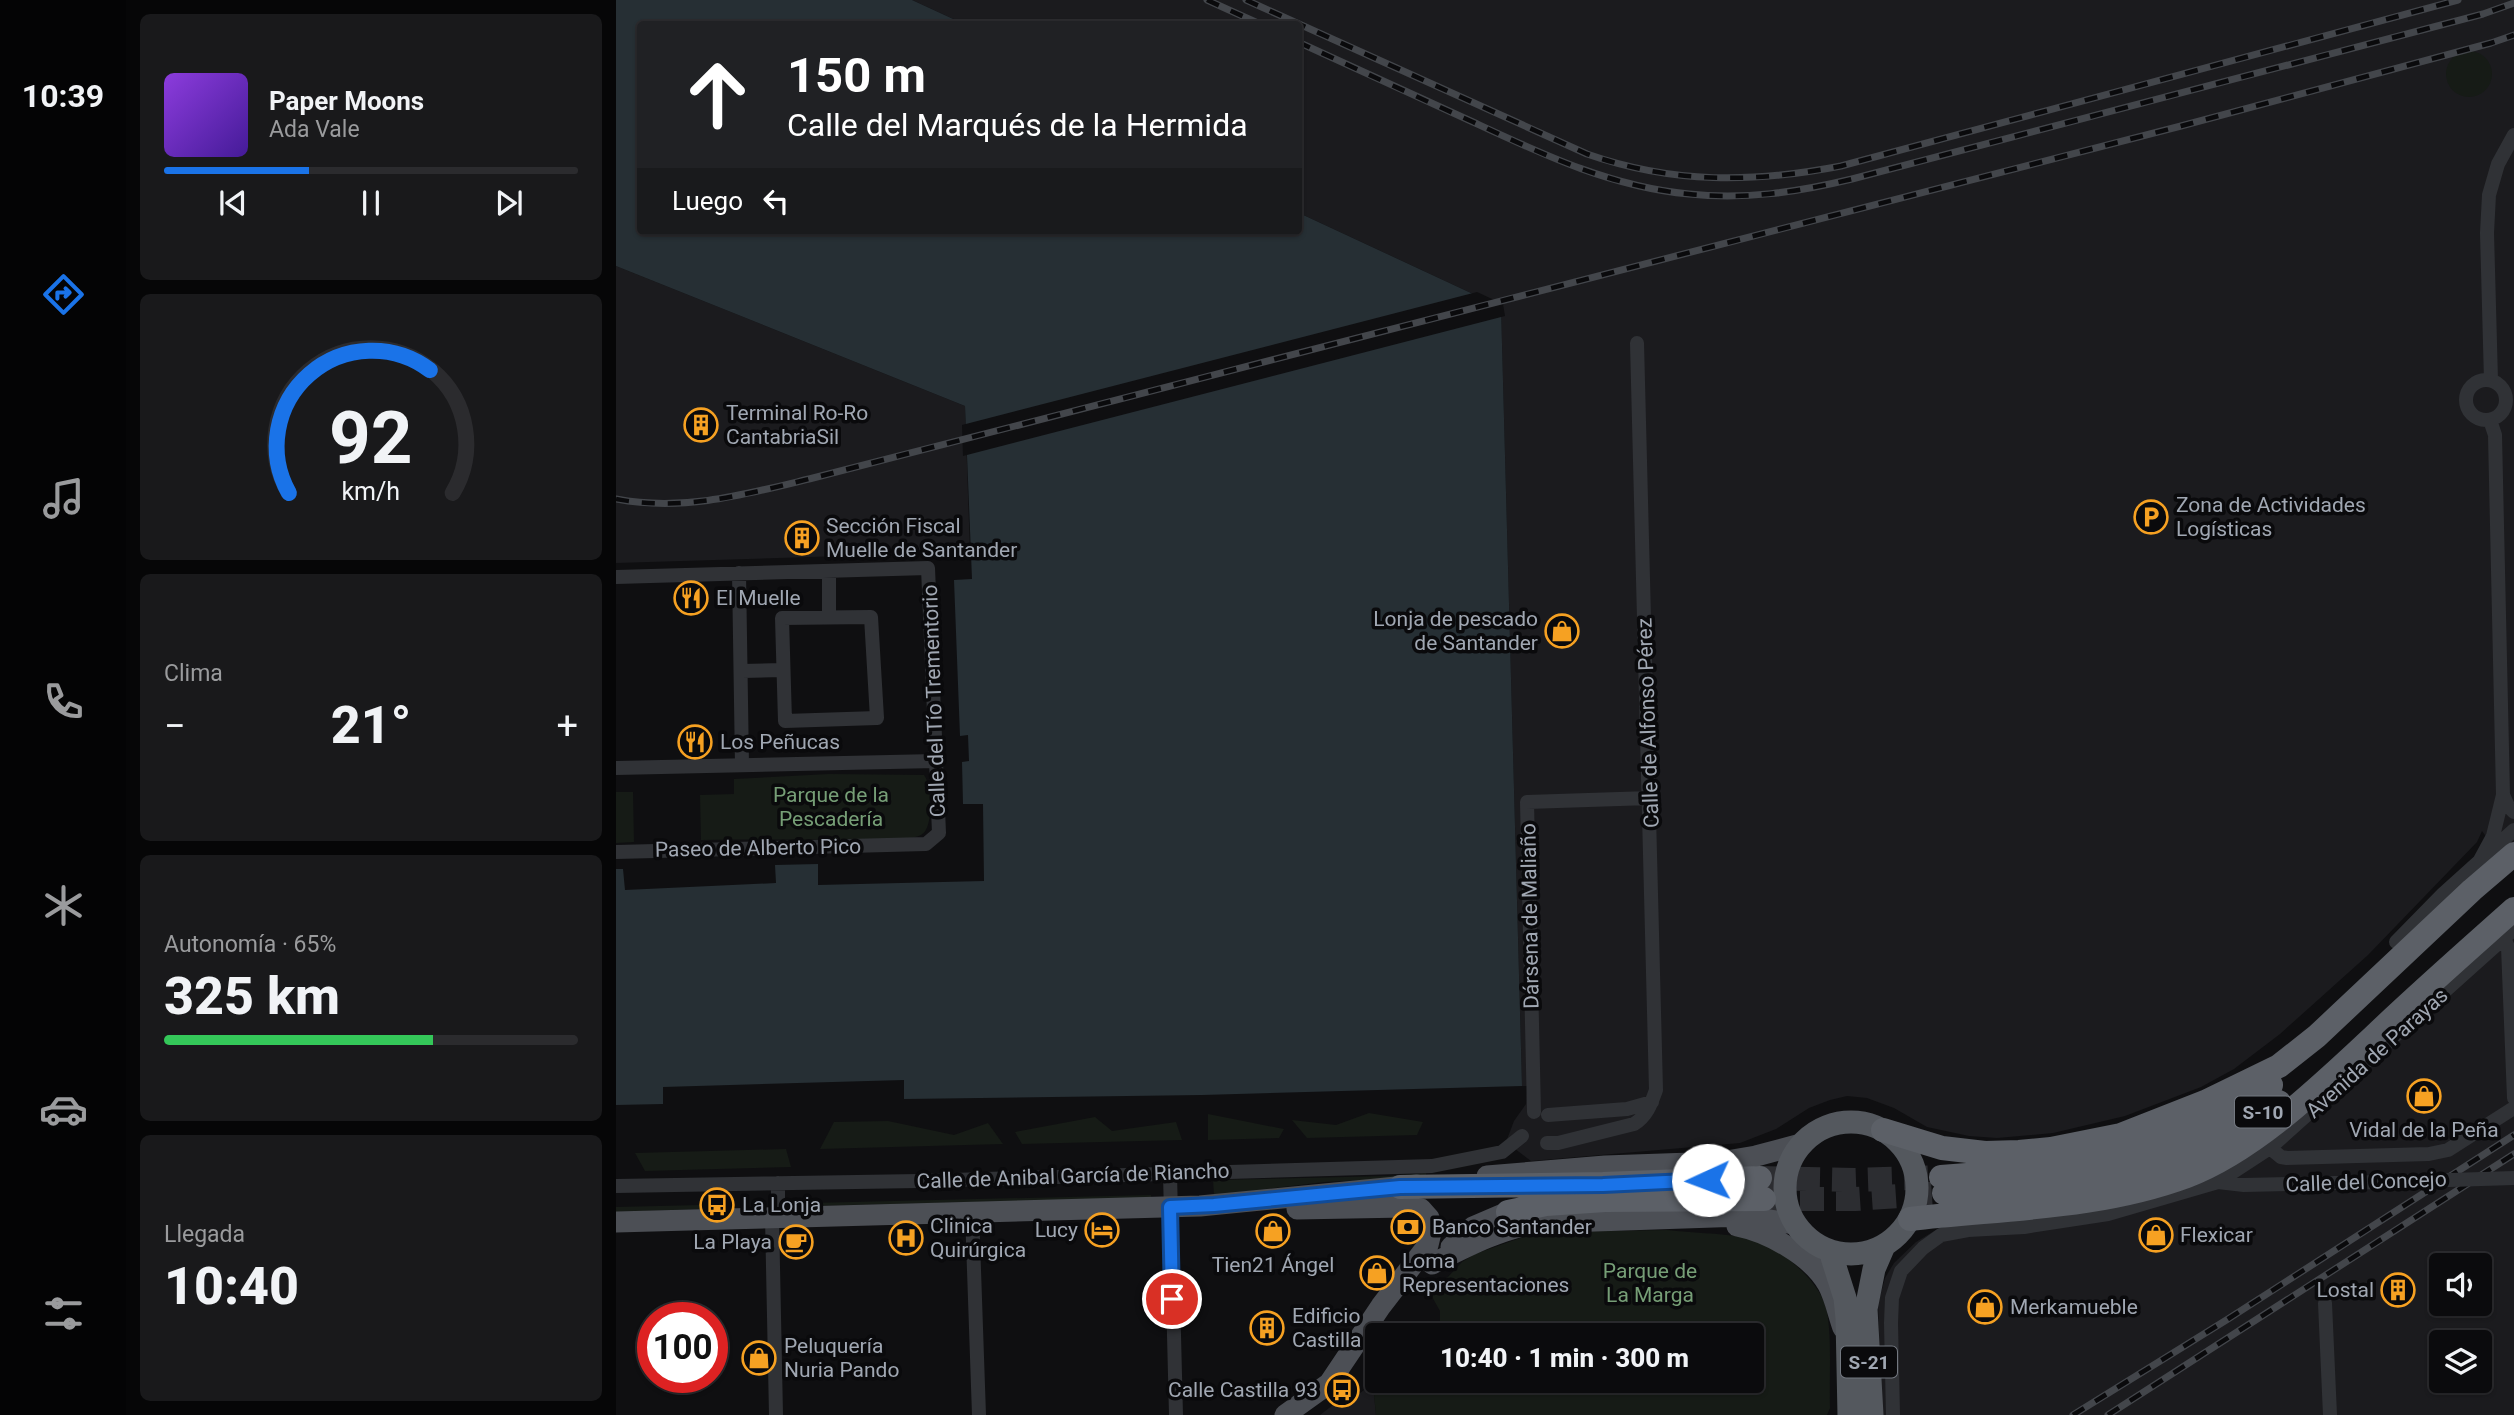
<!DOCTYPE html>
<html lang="es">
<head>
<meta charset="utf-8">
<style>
	:root { --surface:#0b0b0d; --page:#19191b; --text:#f1f3f6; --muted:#9a9b9d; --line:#2b2b2e; --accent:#1a73e8 }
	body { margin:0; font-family:Roboto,sans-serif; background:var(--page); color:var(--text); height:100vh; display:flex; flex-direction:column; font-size:26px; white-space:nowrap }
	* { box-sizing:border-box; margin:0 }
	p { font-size:23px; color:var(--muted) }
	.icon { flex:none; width:38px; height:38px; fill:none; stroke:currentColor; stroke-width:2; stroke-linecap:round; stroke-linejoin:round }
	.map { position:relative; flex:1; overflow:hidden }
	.side { display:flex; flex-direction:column; gap:14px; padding:14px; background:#060607; width:490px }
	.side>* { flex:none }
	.guide { position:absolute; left:21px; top:21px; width:665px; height:214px; border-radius:7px; box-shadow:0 2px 5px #0004,0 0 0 2px var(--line); background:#202124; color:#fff; overflow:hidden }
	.tools { position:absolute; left:1813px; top:1253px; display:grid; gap:14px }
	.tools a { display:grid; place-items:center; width:63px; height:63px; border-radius:7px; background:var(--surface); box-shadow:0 2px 5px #0004,0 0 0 2px var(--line); font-size:35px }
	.speed { position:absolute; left:21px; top:1302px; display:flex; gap:14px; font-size:35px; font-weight:700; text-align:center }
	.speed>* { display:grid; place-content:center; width:91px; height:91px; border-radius:50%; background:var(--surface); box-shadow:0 2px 5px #0004,0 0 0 2px var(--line); line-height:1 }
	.speed .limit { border:10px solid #d22; background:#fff; color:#111 }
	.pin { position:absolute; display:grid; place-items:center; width:60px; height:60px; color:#fff; margin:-30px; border:4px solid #fff; border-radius:50%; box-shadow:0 2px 7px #0007 }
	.me { position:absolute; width:77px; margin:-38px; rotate:268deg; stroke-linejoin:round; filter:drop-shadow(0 0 5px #0008) }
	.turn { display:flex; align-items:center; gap:24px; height:147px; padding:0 35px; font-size:32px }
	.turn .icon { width:91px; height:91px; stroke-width:2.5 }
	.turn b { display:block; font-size:49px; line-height:60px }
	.then { display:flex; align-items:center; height:66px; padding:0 35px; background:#0003; gap:14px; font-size:26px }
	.big { font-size:52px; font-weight:800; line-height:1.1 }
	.side .card { flex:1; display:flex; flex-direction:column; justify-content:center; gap:10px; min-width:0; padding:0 24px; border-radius:10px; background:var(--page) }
	.side .dial { align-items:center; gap:0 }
	.dial svg { height:182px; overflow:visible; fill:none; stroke:var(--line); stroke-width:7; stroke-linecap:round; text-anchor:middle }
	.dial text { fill:var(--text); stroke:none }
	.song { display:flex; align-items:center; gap:21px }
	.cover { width:84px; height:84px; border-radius:10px; background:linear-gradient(135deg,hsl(270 70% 55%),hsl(260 70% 35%)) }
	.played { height:7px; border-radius:4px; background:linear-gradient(90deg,var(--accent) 35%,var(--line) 35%) }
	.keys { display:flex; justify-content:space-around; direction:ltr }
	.heat { display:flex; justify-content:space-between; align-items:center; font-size:38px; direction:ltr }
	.charge { height:10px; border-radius:5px; background:linear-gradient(90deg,#34c759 65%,var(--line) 0) }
	.trip { position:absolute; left:749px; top:1323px; width:399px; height:70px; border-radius:7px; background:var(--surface); box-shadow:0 2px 5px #0004,0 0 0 2px var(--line); font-weight:800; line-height:70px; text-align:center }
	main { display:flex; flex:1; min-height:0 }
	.tab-bar { display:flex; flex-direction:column; width:126px; justify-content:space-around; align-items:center; background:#040405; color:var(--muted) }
	.tab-bar .icon { width:49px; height:49px }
	.tab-bar .on { color:var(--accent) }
	.tab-bar b { font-size:32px; color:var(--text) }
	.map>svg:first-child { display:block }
	.built { fill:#1b1b1e; fill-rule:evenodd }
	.green { fill:#161b16 }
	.water { fill:#262f34 }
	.pier { fill:#0f0f11 }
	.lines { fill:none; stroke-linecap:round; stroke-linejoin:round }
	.motorway-tunnel { stroke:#2c2d31; stroke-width:24; stroke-dasharray:24 12; stroke-linecap:butt }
	.minor { stroke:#303236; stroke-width:14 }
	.primary { stroke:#4c4f55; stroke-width:21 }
	.trunk { stroke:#54585e; stroke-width:23 }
	.motorway { stroke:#5c6067; stroke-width:24 }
	.rail-casing { stroke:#43464b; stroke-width:7 }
	.rail { stroke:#0a0a0c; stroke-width:4.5; stroke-dasharray:13; stroke-linecap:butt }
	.minor-bridge { stroke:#303236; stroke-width:14 }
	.route-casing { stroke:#114b97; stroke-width:18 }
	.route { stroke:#1a73e8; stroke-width:12 }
	.labels { text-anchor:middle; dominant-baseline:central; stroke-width:7; stroke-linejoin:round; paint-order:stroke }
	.shield { fill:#0a0a0c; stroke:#737880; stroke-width:2 }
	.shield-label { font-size:19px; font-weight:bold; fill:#a0a7b2 }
	.poi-label { font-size:21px; fill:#a0a7b2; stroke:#0a0a0c; text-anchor:start }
	.street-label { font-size:21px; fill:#a0a7b2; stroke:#0a0a0c }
	.park-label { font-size:21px; fill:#769e76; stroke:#0a0a0c }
</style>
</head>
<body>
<main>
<nav class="tab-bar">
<b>10:39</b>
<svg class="icon on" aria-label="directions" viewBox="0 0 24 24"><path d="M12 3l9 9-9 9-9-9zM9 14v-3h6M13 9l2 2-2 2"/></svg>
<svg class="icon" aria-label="music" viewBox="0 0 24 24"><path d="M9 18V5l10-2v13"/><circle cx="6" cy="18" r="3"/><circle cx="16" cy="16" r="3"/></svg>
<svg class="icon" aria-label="phone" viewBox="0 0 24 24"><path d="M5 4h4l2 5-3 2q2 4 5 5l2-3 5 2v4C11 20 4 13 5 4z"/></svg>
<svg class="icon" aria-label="climate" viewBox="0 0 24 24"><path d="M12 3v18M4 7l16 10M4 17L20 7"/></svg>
<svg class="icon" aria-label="car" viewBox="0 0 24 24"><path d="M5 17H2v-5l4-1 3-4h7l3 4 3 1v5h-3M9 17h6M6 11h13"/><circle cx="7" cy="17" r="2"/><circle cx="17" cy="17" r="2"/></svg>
<svg class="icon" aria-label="filters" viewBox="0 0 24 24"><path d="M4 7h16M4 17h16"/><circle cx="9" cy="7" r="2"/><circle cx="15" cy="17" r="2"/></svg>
</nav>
<section class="side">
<div class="card">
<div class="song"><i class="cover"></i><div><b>Paper Moons</b><p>Ada Vale</p></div></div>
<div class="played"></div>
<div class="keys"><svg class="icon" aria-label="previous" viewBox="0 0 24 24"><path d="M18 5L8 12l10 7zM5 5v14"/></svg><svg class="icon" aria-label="pause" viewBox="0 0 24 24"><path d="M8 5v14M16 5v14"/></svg><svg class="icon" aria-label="next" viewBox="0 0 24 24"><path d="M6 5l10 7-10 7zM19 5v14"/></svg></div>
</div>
<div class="card dial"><svg viewBox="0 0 100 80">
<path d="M14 69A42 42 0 1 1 86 69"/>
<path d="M14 69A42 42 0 0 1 76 15" stroke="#1a73e8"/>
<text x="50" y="56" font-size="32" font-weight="700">92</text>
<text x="50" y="72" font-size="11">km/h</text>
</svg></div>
<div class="card"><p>Clima</p>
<div class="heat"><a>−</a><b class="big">21°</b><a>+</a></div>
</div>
<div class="card"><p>Autonomía · 65%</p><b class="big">325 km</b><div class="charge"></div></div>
<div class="card"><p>Llegada</p><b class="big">10:40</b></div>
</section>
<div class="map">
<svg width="1898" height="1415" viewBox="0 0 1898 1415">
	<rect width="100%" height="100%" fill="#0f0f11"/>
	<!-- built -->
	<path class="built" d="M296,0H1898V845L1885,857L1866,831L1861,842L1752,955L1664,1034L1618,1069L1585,1087L1509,1116L1437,1133L1381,1138L1353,1136L1311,1127L1278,1108L1251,1098L1231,1096L1214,1100L1193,1108L1160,1129L1124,1143L915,1161L890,1142L898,1121L910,1104L911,1086H906L885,307L683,213L682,24H348Z
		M0,266L349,406L354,552L0,563Z
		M1898,918V1415H1266L1262,1304L1269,1278L1278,1263L1300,1242L1323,1228L1570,1184ZM1825,1265H1864V1304H1825ZM1825,1342H1864V1381H1825Z
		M761,1380L765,1381V1388L758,1394L760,1415H704L734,1392L739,1397Z"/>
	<!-- green -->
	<path class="green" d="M1830 74a23 23 0 1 1 46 0a23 23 0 1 1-46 0Z
		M213,774L308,775C316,785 318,829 305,835C293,841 265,839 251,839C195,840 141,839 85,840L84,795L118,794V779Z
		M0,792H17L18,842L0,843Z
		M753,1113L807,1122L801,1135L691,1138L676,1120L720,1125Z
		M592,1114L668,1129L663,1138L592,1140Z
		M479,1117L496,1131L560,1122L566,1140L406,1144L399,1132Z
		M272,1121L338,1135L372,1123L387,1144L204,1149L218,1122Z
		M170,1149L175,1167L29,1171L19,1153Z
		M810,1173V1177L709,1182L598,1195L597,1180L771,1176Z
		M535,1195V1198L194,1206V1203Z
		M84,1205V1209L0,1212V1207Z
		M1051,1230C1076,1233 1102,1233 1127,1237C1157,1241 1206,1280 1211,1312C1216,1339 1213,1379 1214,1408L1211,1415H760L758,1394L765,1388V1381H1136V1335H824V1311L815,1295L846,1262L859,1254L907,1237L938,1232Z"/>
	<!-- water -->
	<path class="water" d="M0,0H296L348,24H24V231H682L683,213L885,307L906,1086L586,1095L288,1099V1080L47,1087V1104L0,1105V869H7L9,890L160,883L159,865L202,864V885L368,881L367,804H347L346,762L353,761L352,735L344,736L338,580L356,579L349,406L0,266Z"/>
	<!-- pier -->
	<path class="pier" d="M861,292L887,304L889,316L347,456L346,425Z"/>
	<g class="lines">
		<!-- motorway-tunnel -->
		<path class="motorway-tunnel" d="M1144,1178L1239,1180L1325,1177
			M1148,1199H1239L1328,1193"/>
		<!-- minor -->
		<path class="minor" d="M1850 400a20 20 0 1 1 40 0a20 20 0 1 1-40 0Z
			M1875,380L1871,233L1873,195L1882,164L1898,135
			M213,571V617
			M123,573L126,765
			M0,577L312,568L323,833L310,844L0,852
			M255,617L261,718L169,721L166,618Z
			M126,671L166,670
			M0,768L320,761
			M1887,795L1892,806L1898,812
			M1864,860L1877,836L1887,795L1879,435L1874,420
			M1888,938L1892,947L1898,1098
			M1780,942L1827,894L1898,830
			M918,1112L911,802L1034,798
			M932,1115L1011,1109L1036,1102
			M931,1143H942L1018,1124C1031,1116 1035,1104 1040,1090L1021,343
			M1654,1148L1665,1157L1671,1158L1813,1154L1832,1150L1898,1108
			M554,1174L560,1415
			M1602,1182L1628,1185L1770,1182
			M162,1183V1217
			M0,1186L303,1181L816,1166L886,1152L906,1136
			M356,1212L363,1415
			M156,1217L160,1415
			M1709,1303L1714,1415
			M1277,1415L1275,1323L1276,1298L1285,1271L1307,1248L1325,1235L1352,1230L1408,1227L1492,1214L1602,1182L1654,1148L1898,929"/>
		<!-- primary -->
		<path class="primary" d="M871,1176L989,1166L1104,1162L1140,1156L1185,1144
			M681,1209L789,1207L805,1209L813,1218L816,1228L812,1245L765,1306L712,1385
			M0,1222L584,1206L801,1185
			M1121,1226C1152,1232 1196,1256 1212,1285C1219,1298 1222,1314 1227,1328
			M835,1247L857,1227L892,1212
			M816,1264C850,1247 884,1229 921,1223L1127,1216L1179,1224
			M669,1415L722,1377"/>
		<!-- trunk -->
		<path class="trunk" d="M1169 1188a66 66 0 1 1 132 0a66 66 0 1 1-132 0Z
			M1214,1251L1229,1298L1231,1318L1233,1415
			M1256,1415L1250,1309L1258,1269L1268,1246"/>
		<!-- motorway -->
		<path class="motorway" d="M1267,1130L1326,1148L1369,1153L1403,1152L1435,1149L1505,1135L1589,1102L1663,1066L1701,1036L1856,890L1898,854
			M1325,1177L1456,1167L1531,1149L1596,1122L1655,1085
			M784,1187L987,1184L1144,1178
			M1328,1193C1391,1190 1453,1188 1514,1173C1568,1160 1616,1129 1663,1102
			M892,1212L930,1204L989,1200L1148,1199
			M1294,1219C1387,1208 1482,1209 1571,1176C1639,1150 1704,1086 1757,1037C1803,993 1851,951 1898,909"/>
		<defs>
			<path id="rail" d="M591,0L644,24
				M630,0L971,154C1057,184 1137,183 1225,166L1842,0
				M682,42C741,69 799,96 857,122C926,154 995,187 1073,194C1129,200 1182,192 1236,179L1867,14L1898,3
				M0,499C68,512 131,494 197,478L1565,126L1875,43L1898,35
				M1457,1415L1612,1319L1898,1135
				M1492,1415L1898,1154"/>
		</defs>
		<!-- rail casing -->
		<use href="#rail" class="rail-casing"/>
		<!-- rail -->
		<use href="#rail" class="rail"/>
		<!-- minor-bridge -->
		<path class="minor-bridge" d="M1770,1182L1898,1178"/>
	</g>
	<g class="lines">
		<defs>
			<path id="route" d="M556,1299L554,1207L598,1205L784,1187L987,1185L1092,1180"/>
		</defs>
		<!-- route casing -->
		<use href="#route" class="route-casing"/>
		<!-- route -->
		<use href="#route" class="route"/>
	</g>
	<!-- icons -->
	<defs>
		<symbol id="building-ring" viewBox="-11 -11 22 22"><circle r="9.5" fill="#0a0a0c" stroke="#f6a122" stroke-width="1.5"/><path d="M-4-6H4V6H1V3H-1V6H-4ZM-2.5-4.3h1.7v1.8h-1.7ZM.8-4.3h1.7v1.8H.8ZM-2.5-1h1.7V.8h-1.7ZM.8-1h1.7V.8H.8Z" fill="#f6a122"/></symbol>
		<symbol id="parking-ring" viewBox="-11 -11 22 22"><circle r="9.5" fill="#0a0a0c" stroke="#f6a122" stroke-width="1.5"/><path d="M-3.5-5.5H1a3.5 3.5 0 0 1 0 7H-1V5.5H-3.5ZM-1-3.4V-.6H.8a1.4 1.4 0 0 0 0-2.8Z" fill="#f6a122"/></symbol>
		<symbol id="restaurant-ring" viewBox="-11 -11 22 22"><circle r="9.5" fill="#0a0a0c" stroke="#f6a122" stroke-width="1.5"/><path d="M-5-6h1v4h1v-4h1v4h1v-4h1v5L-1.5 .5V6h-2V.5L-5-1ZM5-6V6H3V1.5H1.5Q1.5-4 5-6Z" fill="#f6a122"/></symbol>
		<symbol id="shop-ring" viewBox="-11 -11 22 22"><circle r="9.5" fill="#0a0a0c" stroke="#f6a122" stroke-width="1.5"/><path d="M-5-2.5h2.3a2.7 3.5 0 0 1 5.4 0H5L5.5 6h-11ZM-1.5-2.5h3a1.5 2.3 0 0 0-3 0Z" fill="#f6a122"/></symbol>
		<symbol id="bus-ring" viewBox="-11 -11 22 22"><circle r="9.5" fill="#0a0a0c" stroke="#f6a122" stroke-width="1.5"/><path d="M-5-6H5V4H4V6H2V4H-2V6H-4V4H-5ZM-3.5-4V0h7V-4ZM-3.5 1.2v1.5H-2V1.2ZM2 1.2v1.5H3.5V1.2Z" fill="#f6a122"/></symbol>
		<symbol id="bank-ring" viewBox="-11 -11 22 22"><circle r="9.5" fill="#0a0a0c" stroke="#f6a122" stroke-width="1.5"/><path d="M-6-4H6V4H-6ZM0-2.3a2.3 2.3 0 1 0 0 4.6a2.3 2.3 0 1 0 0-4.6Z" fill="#f6a122"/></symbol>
		<symbol id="hotel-ring" viewBox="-11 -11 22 22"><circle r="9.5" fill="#0a0a0c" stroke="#f6a122" stroke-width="1.5"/><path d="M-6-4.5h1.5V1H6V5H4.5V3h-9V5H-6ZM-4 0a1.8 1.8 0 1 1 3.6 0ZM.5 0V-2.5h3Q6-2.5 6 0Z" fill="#f6a122"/></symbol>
		<symbol id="hospital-ring" viewBox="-11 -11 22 22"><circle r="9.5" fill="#0a0a0c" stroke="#f6a122" stroke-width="1.5"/><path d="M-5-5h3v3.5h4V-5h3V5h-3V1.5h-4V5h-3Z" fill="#f6a122"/></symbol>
		<symbol id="cafe-ring" viewBox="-11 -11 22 22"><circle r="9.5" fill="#0a0a0c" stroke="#f6a122" stroke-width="1.5"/><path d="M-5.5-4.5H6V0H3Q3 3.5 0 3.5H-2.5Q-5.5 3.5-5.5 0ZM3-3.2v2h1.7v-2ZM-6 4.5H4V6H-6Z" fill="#f6a122"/></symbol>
	</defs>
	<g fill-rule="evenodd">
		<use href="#building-ring" x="66" y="406" width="38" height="38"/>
		<use href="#parking-ring" x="1516" y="498" width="38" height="38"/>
		<use href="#building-ring" x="167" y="519" width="38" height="38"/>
		<use href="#restaurant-ring" x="56" y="579" width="38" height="38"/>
		<use href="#shop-ring" x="927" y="612" width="38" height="38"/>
		<use href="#restaurant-ring" x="60" y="723" width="38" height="38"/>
		<use href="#shop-ring" x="1789" y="1077" width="38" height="38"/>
		<use href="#bus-ring" x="82" y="1186" width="38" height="38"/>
		<use href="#bank-ring" x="773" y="1208" width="38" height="38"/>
		<use href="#hotel-ring" x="467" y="1211" width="38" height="38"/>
		<use href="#shop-ring" x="638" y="1212" width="38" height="38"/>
		<use href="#shop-ring" x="1521" y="1216" width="38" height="38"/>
		<use href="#hospital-ring" x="271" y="1219" width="38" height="38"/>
		<use href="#cafe-ring" x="161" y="1223" width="38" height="38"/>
		<use href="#shop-ring" x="742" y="1254" width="38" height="38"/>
		<use href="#building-ring" x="1763" y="1271" width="38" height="38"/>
		<use href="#shop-ring" x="1350" y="1288" width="38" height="38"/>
		<use href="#building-ring" x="632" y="1309" width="38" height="38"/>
		<use href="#shop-ring" x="124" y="1339" width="38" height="38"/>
		<use href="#bus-ring" x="707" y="1371" width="38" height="38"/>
	</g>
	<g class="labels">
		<!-- shield labels -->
		<g class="shield">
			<rect x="1619" y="1096.5" width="56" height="31" rx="5"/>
			<rect x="1225" y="1346.5" width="56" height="31" rx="5"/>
		</g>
		<g class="shield-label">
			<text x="1647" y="1112">S-10</text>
			<text x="1253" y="1362">S-21</text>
		</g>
		<!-- poi labels -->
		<g class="poi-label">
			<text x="110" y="413">Terminal Ro-Ro<tspan x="110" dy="24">CantabriaSil</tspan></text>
			<text x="1560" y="505">Zona de Actividades<tspan x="1560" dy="24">Logísticas</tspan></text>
			<text x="210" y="526">Sección Fiscal<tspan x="210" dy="24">Muelle de Santander</tspan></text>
			<text x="100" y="598">El Muelle</text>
			<text x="922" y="619" text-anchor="end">Lonja de pescado<tspan x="922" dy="24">de Santander</tspan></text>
			<text x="104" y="742">Los Peñucas</text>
			<text x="1808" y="1130" text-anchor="middle">Vidal de la Peña</text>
			<text x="126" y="1205">La Lonja</text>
			<text x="314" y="1226">Clinica<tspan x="314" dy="24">Quirúrgica</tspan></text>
			<text x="816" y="1227">Banco Santander</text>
			<text x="462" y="1230" text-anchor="end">Lucy</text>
			<text x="1564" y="1235">Flexicar</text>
			<text x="156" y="1242" text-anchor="end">La Playa</text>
			<text x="786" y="1261">Loma<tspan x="786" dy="24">Representaciones</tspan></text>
			<text x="657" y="1265" text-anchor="middle">Tien21 Ángel</text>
			<text x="1758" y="1290" text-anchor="end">Lostal</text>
			<text x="1394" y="1307">Merkamueble</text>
			<text x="676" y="1316">Edificio<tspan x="676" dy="24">Castilla</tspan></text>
			<text x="168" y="1346">Peluquería<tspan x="168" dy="24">Nuria Pando</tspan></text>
			<text x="702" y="1390" text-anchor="end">Calle Castilla 93</text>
		</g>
		<!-- street labels -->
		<g class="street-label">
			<text transform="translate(318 701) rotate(-92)">Calle del Tío Trementorio</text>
			<text transform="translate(1032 723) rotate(-92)">Calle de Alfonso Pérez</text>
			<text transform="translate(142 848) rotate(-1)">Paseo de Alberto Pico</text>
			<text transform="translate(914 916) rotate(-91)">Dársena de Maliaño</text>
			<text transform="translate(1761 1053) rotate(-42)">Avenida de Parayas</text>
			<text transform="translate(457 1176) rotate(-2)">Calle de Anibal García de Riancho</text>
			<text transform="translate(1750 1182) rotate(-2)">Calle del Concejo</text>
		</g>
		<!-- park labels -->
		<g class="park-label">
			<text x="215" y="795">Parque de la<tspan x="215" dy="24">Pescadería</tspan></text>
			<text x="1034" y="1271">Parque de<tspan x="1034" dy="24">La Marga</tspan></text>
		</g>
	</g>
</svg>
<div class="tools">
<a><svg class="icon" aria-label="sound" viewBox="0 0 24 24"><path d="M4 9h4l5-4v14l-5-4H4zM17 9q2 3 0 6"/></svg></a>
<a><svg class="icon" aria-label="layers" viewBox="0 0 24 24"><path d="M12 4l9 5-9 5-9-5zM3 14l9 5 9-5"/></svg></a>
</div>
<div class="speed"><div class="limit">100</div></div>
<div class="pin" style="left:556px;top:1299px;background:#d93025"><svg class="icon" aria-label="arrive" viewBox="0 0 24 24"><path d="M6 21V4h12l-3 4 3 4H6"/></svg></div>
<svg class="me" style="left:1092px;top:1180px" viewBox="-20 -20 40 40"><circle r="19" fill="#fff"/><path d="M0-13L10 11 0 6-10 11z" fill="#1a73e8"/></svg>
<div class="trip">10:40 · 1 min · 300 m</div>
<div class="guide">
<div class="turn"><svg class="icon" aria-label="ahead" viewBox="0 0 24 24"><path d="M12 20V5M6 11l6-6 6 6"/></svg><div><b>150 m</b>Calle del Marqués de la Hermida</div></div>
<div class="then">Luego<svg class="icon" aria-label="left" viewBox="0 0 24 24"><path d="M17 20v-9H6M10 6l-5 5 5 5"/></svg></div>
</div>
</div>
</main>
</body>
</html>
